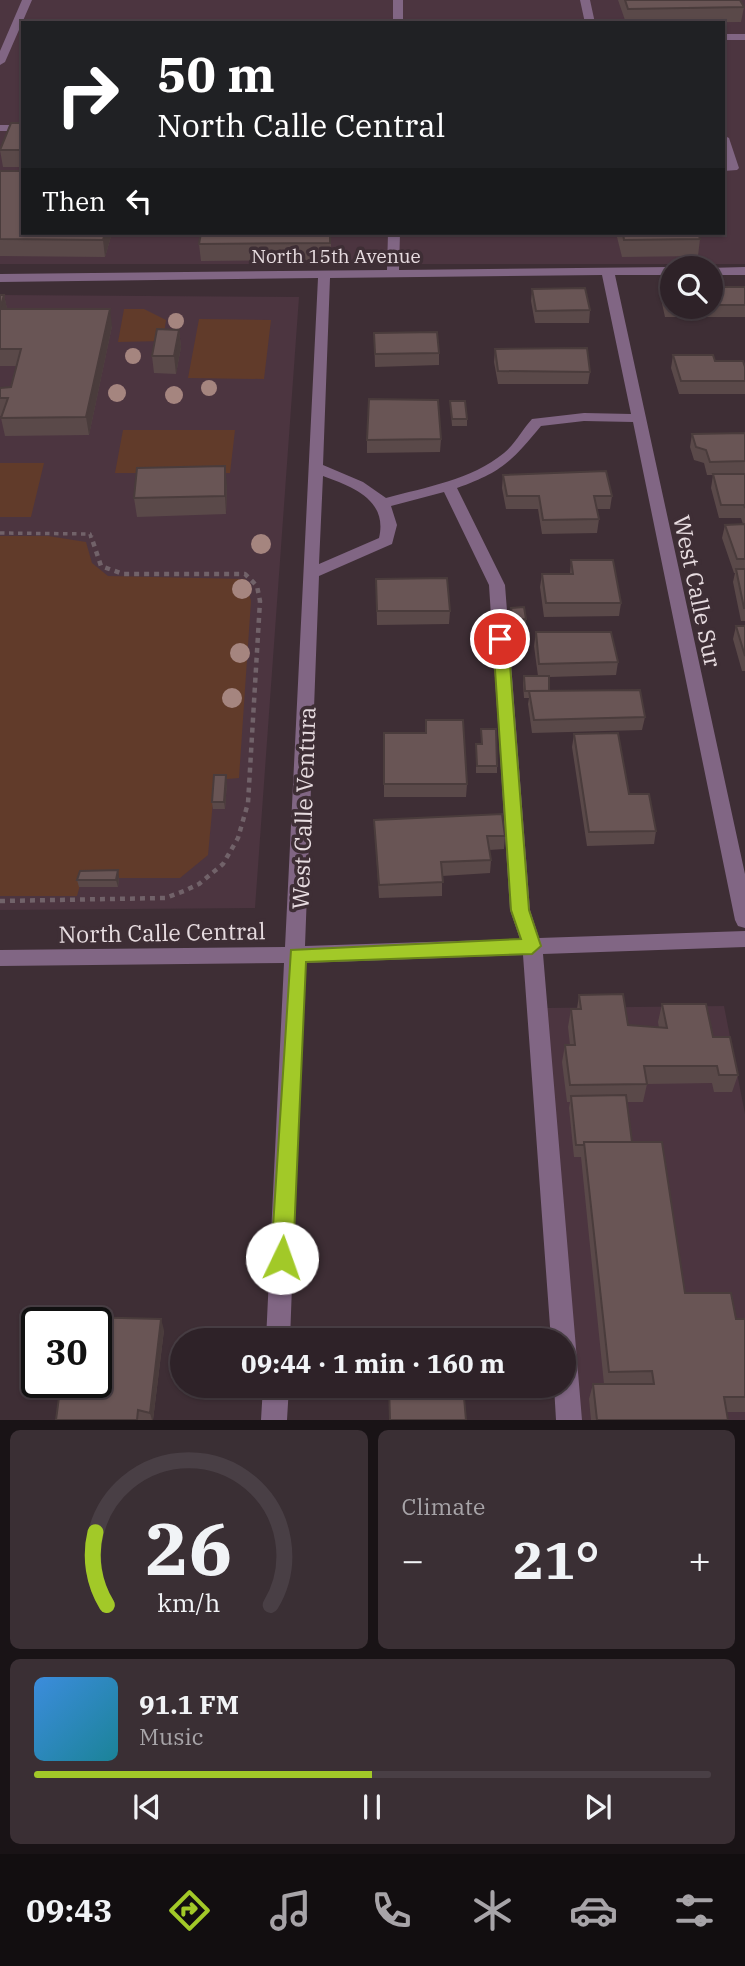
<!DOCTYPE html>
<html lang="en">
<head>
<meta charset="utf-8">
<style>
	:root { --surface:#2e2228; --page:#3a2f34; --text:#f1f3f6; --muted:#a7a4a8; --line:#493f45; --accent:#a2c928 }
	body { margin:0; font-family:"IBM Plex Serif",serif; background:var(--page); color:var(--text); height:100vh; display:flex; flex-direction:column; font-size:26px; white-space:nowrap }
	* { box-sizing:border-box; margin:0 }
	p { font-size:23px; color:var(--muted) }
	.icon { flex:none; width:38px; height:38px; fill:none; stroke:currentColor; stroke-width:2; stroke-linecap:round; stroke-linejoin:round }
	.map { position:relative; height:1420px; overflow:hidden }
	.panel { display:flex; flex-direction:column; gap:10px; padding:10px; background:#191316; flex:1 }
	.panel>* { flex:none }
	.top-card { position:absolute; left:21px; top:21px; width:704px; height:214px; border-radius:0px; box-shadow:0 2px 5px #0004,0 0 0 2px var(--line); background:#202124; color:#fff; overflow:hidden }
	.fabs { position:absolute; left:660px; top:256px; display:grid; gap:14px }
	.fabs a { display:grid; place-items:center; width:63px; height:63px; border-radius:50%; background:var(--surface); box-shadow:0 2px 5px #0004,0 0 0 2px var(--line); font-size:35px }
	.speed { position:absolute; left:21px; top:1307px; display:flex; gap:14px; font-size:35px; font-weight:700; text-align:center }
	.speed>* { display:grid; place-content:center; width:91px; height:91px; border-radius:50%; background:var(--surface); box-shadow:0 2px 5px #0004,0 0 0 2px var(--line); line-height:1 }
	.speed .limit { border:4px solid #111; border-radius:10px; background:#fff; color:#111 }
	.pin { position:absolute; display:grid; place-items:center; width:60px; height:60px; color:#fff; margin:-30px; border:4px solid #fff; border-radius:50%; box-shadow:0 2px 7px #0007 }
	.me { position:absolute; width:77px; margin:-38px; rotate:3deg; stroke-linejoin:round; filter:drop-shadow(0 0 5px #0008) }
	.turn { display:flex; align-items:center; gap:24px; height:147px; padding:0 21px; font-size:32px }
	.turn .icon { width:91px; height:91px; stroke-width:2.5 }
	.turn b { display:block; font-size:49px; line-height:60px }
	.then { display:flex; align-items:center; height:66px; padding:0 21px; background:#0003; gap:14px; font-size:26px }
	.big { font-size:52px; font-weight:700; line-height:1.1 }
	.panel .card { flex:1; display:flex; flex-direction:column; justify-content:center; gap:10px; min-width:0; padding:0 24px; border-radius:10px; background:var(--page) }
	.panel .dial { align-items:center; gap:0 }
	.dial svg { height:182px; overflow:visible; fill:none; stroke:var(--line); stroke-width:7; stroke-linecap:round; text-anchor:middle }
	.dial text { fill:var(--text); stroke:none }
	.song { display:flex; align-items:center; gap:21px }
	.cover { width:84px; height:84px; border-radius:10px; background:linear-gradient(135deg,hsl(210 70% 55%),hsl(190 70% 35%)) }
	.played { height:7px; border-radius:4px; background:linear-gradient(90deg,var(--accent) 50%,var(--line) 50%) }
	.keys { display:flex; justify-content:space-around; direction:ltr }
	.heat { display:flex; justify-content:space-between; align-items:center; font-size:38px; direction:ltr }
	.panel .tiles { flex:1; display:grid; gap:10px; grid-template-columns:1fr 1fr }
	.card:last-child { grid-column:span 2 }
	.trip { position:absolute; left:170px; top:1328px; width:406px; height:70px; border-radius:35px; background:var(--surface); box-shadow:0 2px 5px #0004,0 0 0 2px var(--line); font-weight:700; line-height:70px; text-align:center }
	.dock { display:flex; height:112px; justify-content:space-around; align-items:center; background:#120e10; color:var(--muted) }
	.dock .icon { width:49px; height:49px }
	.dock .selected { color:var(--accent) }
	.dock b { font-size:32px; color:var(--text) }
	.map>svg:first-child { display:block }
	.built { fill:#4c3540; fill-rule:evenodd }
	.green { fill:#613b2a }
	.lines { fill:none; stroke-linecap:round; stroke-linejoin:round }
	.path-far1 { stroke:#716269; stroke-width:3.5; stroke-dasharray:4.5 4.5; stroke-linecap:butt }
	.path { stroke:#716269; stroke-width:4.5; stroke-dasharray:5 5; stroke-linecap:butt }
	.minor { fill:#816684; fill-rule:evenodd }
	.tree { fill:#a5857f }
	.wall { fill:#5a4949 }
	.shaded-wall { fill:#4a3c3c }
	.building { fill:#695555; stroke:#4a3c3c; stroke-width:2 }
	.route { fill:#a2c928; stroke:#69831a; stroke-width:2 }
	.labels { text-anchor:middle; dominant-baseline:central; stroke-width:7; stroke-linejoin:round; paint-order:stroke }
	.far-street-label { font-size:19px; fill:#e7dce0; stroke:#3e2e35 }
	.street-label { font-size:23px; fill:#e7dce0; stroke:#3e2e35 }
</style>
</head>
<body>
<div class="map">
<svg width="745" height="1420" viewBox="0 0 745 1420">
	<rect width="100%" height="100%" fill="#3e2e35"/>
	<!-- built -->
	<path class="built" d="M0,0H745V264H0ZM23,23H723V233H23Z
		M0,295L299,297L255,908L0,910Z
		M724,1006L745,1114V1420H580L544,1008Z"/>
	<!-- green -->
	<path class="green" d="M124,309H144L166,320L163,341L118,342Z
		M199,319L271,320L264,379L188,378Z
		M123,430H235L230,473H115Z
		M0,463H44L31,517H0Z
		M0,536H48L86,542L92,563L108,576L245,579L251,601L239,778L215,780L208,855L180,878H82L77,896H0Z"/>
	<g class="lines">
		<!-- path-far1 -->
		<path class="path-far1" d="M0,533L90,534L91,538"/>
		<!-- path -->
		<path class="path" d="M0,901L165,898L184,891L199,884L223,864L238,838L248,803L260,601L257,586L245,574H123L101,566L91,536"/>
		<!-- minor -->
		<path class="minor" d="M22,0H32L5,62L0,65V51Z
			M393,0H403V23H393Z
			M580,0H590L595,23H585Z
			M723,34H745V40H723Z
			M0,125H23V131H0Z
			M723,135L729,138L739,168L737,170L723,171V165H726L723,154Z
			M388,233H400L399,270L672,267L674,268L672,275H615L745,874V928L738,926L735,920L633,422L584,421L541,426C512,461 502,472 457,488L505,585L530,910L539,938L745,931V947L543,954L582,1420H556L554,1386H564V1340H551L523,955L304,963L290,1340H266L284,963L0,966V950L285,947L318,278L0,282V274L387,270ZM602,275L631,414L584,413L532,419C522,430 515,444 504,453C471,480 426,487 386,498L363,482L323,465L330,278ZM323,476C353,487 388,500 379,538L319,564ZM444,492L489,585L510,910L520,939L305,946L319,576L392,544L397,525L391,506Z
			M745,267V275H710V268H708Z
			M263,1386H289L287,1420H261Z"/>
	</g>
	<!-- trees -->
	<g class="tree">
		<circle cx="176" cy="321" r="8"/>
		<circle cx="133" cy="356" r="8"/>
		<circle cx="209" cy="388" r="8"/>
		<circle cx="117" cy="393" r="9"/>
		<circle cx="174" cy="395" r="9"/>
		<circle cx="261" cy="544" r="10"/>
		<circle cx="242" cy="589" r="10"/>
		<circle cx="240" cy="653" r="10"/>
		<circle cx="232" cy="698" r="10"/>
	</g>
	<!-- wall -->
	<path class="wall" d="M618,0H740L744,7L741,22L626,23Z
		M23,123V167H3L0,150Z
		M0,171L23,233H112L105,257L0,256Z
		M201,233H331V260L201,261L199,244Z
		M616,233H698L700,239L698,256L622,257Z
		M662,287H672V306H710V287H745V317H665L661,299Z
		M532,289L590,310L589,323H535L531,301Z
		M0,295H4L7,309L112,326L89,435L5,436L1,418L2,416H0V388L11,387L16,366H0Z
		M179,330L181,347L176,374L154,373L152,356Z
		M374,333L439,353V365L375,367Z
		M495,349L590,372L588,384H498L494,362Z
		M673,355L745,367V394H679L671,368Z
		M450,401L467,419V426H452Z
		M745,433V621H741L733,582L735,573H734L722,538L725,525L743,524L741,518H719L711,488L713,475H707L704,463L694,460L690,447L692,434Z
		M441,439L440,452L367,453V440Z
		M503,475L612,496L610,509H597L599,519L597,533L542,534L538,509H506L502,488Z
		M227,484L226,514L137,517L134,498Z
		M571,560L621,603L619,616L544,617L540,587L542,574H570Z
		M376,579L450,611L449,624L377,625Z
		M511,608L526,619L525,626L512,627L511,615Z
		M736,626H745V671H742L733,639Z
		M536,632L618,662L616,675L549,677V691L645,717L642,730L532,733L528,704L529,698H524L523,683L524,676H538L534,646Z
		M426,720L467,784L466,797H384V733H425Z
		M481,729L497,766V773H476V744H481Z
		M574,734L629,794L656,831L654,844L587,846L572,747Z
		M227,782L225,809H213L212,802Z
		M374,820L505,836L504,849L489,850L491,860L490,873L442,876V896L379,898Z
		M119,877L118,887H79L77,880Z
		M579,995L628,1025L659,1028L658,1022L662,1004L713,1037L738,1075L732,1092H714L712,1083L647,1084L643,1102H627L632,1142L685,1293L736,1319H745V1412H727L728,1420H591L589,1399L593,1384H604L581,1157H574L569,1108L570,1102H567L562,1062L565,1045H570L568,1027L571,1009H577Z
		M164,1330L153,1420H56Z"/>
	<!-- shaded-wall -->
	<path class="shaded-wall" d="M105,233H112L105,257L103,240Z
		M4,295L8,313L0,309Z
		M110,309L112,326L89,435L86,417Z
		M179,330L181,347L176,374L174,356Z
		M225,466L227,484L226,514L225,496Z
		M226,775L227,782L225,809L224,802Z
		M118,870L119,877L118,887L116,880Z
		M161,1319L164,1330L153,1420H152L150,1413Z"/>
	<!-- building -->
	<path class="building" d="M625,0H740L744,7L628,9Z
		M11,123H23V150H0Z
		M0,171H23V233H105L103,240L0,239Z
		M201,233H330V243L199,244Z
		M623,233H698L700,239L624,240Z
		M662,287H672V305H667Z
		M710,287H745V305H710Z
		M585,288L590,310L536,311L532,289Z
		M0,295H4L0,309Z
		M0,309H110L86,417L1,418L8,398H0V388L11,387L21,349H0Z
		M157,329L179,330L174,356H152Z
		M437,332L439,353L375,354L374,333Z
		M587,348L590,372L498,371L495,349Z
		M673,355H713L715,361H743L745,367V381H681Z
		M369,399L438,400L441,439L367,440Z
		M450,401H465L467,419H452Z
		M745,433V461L710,462L706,450L696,447L692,434Z
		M225,466V496L134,498L137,468Z
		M606,471L612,496H594L599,519L543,520L539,496H507L503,475Z
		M713,474H745V508L744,505H721Z
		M745,524V559H737L725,525Z
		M571,560H613L621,603H546L542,574H573Z
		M736,569H745V608H744Z
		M447,578L450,611H377L376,579Z
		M524,607L526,619L513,620L511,608Z
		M736,626H745V656Z
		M536,632H611L618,662L539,664Z
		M524,676H549V691H525Z
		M640,690L645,717L534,720L529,691Z
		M426,720H463L467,784H384V733H426Z
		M481,729H496L497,766H477L476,744H482Z
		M618,733L629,794H649L656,831L589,832L574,734Z
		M214,775H226L224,802H212Z
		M502,814L505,836H487L491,860L441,862L443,882L379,885L374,820Z
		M118,870L116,880H77L80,871Z
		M623,994L628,1025L667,1028L662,1004H706L713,1037H730L738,1075H719L717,1066H644L647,1084L570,1085L565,1045H575L571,1009H581L579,995Z
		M626,1095L632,1142H584V1145H576L571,1096Z
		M584,1142H662L685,1293H731L736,1319H745V1397H724L728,1420H597L593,1384H654L652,1371L609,1372Z
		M83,1317L161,1319L150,1413L138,1410L137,1420H56L61,1382H96V1323H82Z
		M389,1386H463L466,1420H390Z"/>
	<!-- route -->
	<path class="route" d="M500,634L508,639L529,910L541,946L532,954L306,962L293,1258L290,1265L282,1268L274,1265L271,1258L291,950L521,939L511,910L493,639Z"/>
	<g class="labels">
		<!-- far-street labels -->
		<g class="far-street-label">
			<text x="336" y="256">North 15th Avenue</text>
		</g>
		<!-- street labels -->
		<g class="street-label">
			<text transform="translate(698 591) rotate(78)">West Calle Sur</text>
			<text transform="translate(303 808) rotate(-88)">West Calle Ventura</text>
			<text transform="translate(162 932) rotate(-1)">North Calle Central</text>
		</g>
	</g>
</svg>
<div class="fabs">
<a><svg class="icon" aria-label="search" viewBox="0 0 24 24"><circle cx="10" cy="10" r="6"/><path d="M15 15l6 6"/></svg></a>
</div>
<div class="speed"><div class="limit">30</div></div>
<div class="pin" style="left:500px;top:639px;background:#d93025"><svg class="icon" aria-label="arrive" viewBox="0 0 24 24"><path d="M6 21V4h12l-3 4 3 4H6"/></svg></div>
<svg class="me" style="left:282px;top:1258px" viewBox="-20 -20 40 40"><circle r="19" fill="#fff"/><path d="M0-13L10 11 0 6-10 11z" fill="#a2c928"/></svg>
<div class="trip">09:44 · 1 min · 160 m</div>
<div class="top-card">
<div class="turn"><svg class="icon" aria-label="right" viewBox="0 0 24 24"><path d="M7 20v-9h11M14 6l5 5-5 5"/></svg><div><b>50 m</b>North Calle Central</div></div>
<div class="then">Then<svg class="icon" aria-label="left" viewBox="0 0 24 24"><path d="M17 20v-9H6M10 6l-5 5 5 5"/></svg></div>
</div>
</div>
<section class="panel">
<div class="tiles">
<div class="card dial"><svg viewBox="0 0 100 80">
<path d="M14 69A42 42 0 1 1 86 69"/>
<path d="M14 69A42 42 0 0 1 9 37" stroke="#a2c928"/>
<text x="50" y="56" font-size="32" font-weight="700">26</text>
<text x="50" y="72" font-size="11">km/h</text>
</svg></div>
<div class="card"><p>Climate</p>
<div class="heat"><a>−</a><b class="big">21°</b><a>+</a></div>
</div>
<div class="card">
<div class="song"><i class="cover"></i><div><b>91.1 FM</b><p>Music</p></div></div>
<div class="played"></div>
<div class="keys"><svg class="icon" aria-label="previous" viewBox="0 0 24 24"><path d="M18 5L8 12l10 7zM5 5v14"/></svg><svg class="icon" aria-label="pause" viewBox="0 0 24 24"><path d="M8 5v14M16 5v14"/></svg><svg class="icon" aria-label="next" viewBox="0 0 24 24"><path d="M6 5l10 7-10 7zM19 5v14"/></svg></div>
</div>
</div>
</section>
<nav class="dock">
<b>09:43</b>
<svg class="icon selected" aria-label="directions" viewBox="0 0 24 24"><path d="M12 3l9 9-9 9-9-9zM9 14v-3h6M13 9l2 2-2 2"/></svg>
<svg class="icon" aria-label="music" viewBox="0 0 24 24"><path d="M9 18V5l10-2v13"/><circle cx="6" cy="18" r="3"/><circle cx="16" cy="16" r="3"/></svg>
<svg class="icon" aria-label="phone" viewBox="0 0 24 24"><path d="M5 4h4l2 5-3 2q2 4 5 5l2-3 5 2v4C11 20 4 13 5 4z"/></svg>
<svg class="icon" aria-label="climate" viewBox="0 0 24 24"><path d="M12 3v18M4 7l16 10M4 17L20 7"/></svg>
<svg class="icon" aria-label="car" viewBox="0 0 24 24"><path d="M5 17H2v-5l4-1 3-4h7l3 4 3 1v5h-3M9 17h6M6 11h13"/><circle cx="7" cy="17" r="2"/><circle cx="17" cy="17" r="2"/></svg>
<svg class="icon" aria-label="filters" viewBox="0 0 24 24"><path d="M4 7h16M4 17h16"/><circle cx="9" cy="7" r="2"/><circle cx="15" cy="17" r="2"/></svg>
</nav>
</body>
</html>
